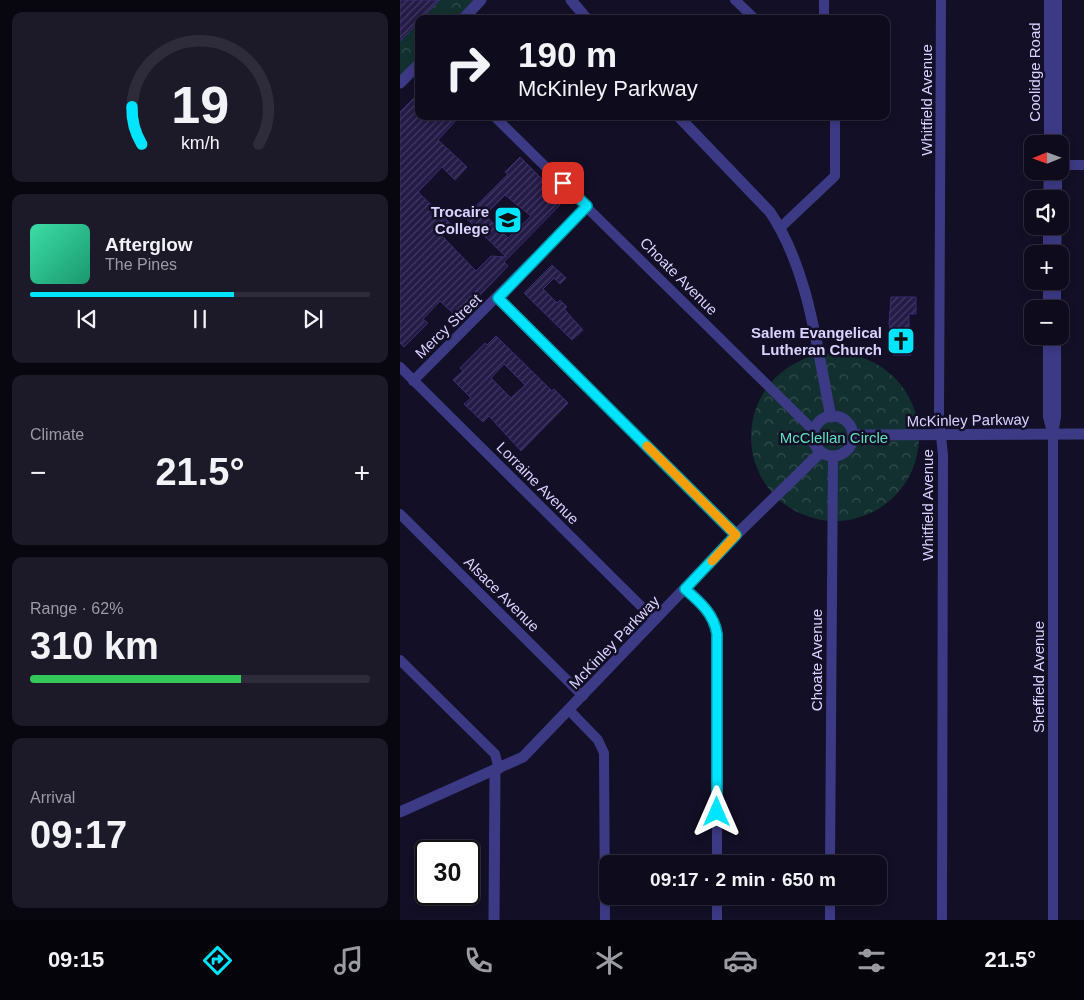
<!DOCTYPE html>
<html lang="en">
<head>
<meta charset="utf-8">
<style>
	:root { --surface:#0e0b1c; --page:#1c1929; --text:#f1f3f6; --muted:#9b9ba3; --line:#2e2b3b; --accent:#00e5ff }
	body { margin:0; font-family:Helvetica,sans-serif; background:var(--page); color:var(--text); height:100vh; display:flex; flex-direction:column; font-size:19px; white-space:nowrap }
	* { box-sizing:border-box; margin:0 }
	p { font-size:16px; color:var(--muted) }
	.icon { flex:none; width:28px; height:28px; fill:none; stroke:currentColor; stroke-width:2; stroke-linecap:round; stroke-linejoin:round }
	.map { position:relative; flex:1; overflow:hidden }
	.panel { display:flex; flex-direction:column; gap:12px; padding:12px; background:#08060f; width:400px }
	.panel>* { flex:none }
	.top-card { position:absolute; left:15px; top:15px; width:475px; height:105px; border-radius:10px; box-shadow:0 2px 8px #0003,0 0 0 1px var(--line); background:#0e0b1c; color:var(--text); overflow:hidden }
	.needle { width:32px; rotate:269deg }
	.buttons { position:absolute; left:624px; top:135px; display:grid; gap:10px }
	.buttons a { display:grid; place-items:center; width:45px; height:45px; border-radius:10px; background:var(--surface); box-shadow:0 2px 8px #0003,0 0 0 1px var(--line); font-size:25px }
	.speed { position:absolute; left:15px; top:840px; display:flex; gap:10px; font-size:25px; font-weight:700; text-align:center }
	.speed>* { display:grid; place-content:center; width:65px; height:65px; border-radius:50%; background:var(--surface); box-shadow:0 2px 8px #0003,0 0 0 1px var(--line); line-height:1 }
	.speed .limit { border:2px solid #111; border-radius:8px; background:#fff; color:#111 }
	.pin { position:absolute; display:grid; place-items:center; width:42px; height:42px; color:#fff; margin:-21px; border-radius:10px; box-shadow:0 2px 8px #0006 }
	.me { position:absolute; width:55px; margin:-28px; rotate:0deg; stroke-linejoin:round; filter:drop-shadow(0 0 4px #0008) }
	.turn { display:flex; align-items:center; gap:18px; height:105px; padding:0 20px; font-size:22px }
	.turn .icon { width:65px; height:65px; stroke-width:2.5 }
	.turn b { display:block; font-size:35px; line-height:42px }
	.big { font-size:38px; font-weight:600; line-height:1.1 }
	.panel .widget { flex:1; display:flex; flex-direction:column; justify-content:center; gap:8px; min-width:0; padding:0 18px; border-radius:10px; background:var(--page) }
	.panel .dial { align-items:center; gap:0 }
	.dial svg { height:130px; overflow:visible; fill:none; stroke:var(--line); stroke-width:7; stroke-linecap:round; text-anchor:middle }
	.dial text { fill:var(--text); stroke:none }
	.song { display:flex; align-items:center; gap:15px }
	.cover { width:60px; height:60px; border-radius:8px; background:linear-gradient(135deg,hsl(160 70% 55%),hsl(160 70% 35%)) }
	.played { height:5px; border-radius:2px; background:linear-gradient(90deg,var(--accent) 60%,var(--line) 60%) }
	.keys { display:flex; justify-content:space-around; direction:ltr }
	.heat { display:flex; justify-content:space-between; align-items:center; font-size:28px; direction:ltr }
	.charge { height:8px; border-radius:4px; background:linear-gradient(90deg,#34c759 62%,var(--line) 0) }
	.trip { position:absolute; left:199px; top:855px; width:288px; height:50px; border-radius:10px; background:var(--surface); box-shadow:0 2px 8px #0003,0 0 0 1px var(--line); font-weight:600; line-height:50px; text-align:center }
	.dock { display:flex; height:80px; justify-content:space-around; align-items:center; background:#06040b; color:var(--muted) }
	.dock .icon { width:35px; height:35px }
	.dock .active { color:var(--accent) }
	.dock b { font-size:22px; color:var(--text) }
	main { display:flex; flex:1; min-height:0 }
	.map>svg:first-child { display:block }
	.park { fill:url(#park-crowns) }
	.building { fill:url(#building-hatch); stroke:#3b2d73; fill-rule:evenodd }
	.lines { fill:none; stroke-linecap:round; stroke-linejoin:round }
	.minor { stroke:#3d3a85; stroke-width:10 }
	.tertiary { stroke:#3d3a85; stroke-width:11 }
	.route-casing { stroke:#0095a6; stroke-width:12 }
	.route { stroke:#00e5ff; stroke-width:9 }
	.slow { stroke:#f59e0b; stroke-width:9 }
	.labels { text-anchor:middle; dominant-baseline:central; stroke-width:5; stroke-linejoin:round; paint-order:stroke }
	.street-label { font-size:15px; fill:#d9d4ff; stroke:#130f26 }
	.poi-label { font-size:15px; font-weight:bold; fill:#d9d4ff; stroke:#130f26; text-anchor:end }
	.park-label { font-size:15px; fill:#5fe0c0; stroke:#130f26 }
</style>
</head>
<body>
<main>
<section class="panel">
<div class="widget dial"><svg viewBox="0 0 100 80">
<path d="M14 69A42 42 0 1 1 86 69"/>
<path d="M14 69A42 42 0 0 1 8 46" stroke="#00e5ff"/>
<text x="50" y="56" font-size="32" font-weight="700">19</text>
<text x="50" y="72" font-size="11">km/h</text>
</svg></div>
<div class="widget">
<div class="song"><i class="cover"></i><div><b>Afterglow</b><p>The Pines</p></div></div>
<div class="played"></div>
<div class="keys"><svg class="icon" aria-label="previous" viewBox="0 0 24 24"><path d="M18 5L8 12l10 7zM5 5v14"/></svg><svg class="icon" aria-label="pause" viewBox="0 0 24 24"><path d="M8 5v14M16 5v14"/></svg><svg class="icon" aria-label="next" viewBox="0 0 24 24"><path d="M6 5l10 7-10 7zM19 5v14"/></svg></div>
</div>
<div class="widget"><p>Climate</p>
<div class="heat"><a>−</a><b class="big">21.5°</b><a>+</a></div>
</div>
<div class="widget"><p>Range · 62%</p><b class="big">310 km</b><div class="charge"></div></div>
<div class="widget"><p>Arrival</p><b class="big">09:17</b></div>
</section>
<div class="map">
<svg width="684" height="920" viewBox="0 0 684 920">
	<defs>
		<pattern id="park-crowns" width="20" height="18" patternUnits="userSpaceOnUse" patternTransform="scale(1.25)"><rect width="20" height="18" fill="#12302f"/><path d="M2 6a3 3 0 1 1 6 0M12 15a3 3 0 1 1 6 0" fill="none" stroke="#344d4e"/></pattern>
		<pattern id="building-hatch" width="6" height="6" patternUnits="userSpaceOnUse" patternTransform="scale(1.25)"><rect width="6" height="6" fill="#241b47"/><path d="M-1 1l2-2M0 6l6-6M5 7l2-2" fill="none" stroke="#433b63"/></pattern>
	</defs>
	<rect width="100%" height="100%" fill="#130f26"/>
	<!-- park -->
	<path class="park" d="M0,0H76L58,19H19V58L0,77Z
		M351 437a84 84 0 1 1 168 0a84 84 0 1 1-168 0Z"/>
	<!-- building -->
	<path class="building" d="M0,0H40L21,19H19V22L0,41Z
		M19,93V116H60L38,140L67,167L55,180L42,167L18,192L53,226L42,236L76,271L91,256L106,257L65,217L108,174L105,172L120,157L144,181L140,185L160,205L104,262L108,266L58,318L40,301L23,319L28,323L4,347L0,343V112ZM105,195L131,216L108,238L85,215Z
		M152,265L166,278L160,284L154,278L143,289L157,303L160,300L167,307L164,309L183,330L172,340L124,293Z
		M491,297H516V314H509V334H507V348H511V355H493V334H491L489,324Z
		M96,336L152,391L154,389L168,403L121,451L89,416L83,422L64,404L71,398L53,380L63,371L60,368L85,343L87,345ZM104,364L125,385L111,398L91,378Z"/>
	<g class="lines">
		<!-- minor -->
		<path class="minor" d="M335,0L355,19
			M541,0L539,417L543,455L542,920
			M424,19V0
			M94,116L414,431
			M649,144V0
			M657,144V0
			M660,165H684
			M648,199L649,171
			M657,199V171
			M381,227L435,176V116
			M648,254V226
			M656,254L657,226
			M98,298L336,535
			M648,309V281
			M656,309V281
			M648,336V417L652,432
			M0,367L255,620
			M13,381L187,206
			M0,514L183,696
			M285,589C300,602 314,614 317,634V864
			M0,660L95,754L99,769
			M169,710L198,740L204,753L205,920
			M430,864L433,456
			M317,920V896
			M430,920V896
			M653,920V434L656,417V336"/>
		<!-- tertiary -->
		<path class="tertiary" d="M171,0L187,19
			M63,19L81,0
			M0,83L19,64
			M278,116L370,212C409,270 417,349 431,417
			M413 436a20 20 0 1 1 40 0a20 20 0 1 1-40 0Z
			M453,435L684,434
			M0,812L123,757L336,535L421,452
			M94,920L95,771"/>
	</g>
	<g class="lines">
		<defs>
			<path id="route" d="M163,183L187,206L98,298L336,535L285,589C300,602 314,614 317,634V812"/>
		</defs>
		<!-- route casing -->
		<use href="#route" class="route-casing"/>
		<!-- route -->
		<use href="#route" class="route"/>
		<!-- slow -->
		<path class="slow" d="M247,446L336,535L312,561"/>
	</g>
	<!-- icons -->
	<defs>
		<symbol id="university-square" viewBox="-11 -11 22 22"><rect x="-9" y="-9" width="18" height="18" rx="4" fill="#00e5ff" stroke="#130f26"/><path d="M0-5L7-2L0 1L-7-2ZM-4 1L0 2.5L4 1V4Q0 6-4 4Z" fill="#111"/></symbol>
		<symbol id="church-square" viewBox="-11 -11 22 22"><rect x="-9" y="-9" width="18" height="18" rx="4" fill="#00e5ff" stroke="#130f26"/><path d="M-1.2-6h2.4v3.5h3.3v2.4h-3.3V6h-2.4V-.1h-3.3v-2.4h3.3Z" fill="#111"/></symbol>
	</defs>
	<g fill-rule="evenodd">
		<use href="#university-square" x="92" y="204" width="32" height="32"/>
		<use href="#church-square" x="485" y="325" width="32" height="32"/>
	</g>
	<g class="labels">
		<!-- street labels -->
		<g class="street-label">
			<text transform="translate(634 72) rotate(-90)">Coolidge Road</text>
			<text transform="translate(526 100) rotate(-90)">Whitfield Avenue</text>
			<text transform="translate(279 276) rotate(45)">Choate Avenue</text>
			<text transform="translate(48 326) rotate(-44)">Mercy Street</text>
			<text transform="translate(568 420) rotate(-1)">McKinley Parkway</text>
			<text transform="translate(138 483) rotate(45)">Lorraine Avenue</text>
			<text transform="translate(527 505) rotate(-90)">Whitfield Avenue</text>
			<text transform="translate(102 594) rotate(45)">Alsace Avenue</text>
			<text transform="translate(214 642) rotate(-46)">McKinley Parkway</text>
			<text transform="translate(416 660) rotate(-90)">Choate Avenue</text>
			<text transform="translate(638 677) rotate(-90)">Sheffield Avenue</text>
		</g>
		<!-- poi labels -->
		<g class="poi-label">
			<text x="89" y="211">Trocaire<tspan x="89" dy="17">College</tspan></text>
			<text x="482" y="332">Salem Evangelical<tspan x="482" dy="17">Lutheran Church</tspan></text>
		</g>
		<!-- park labels -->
		<g class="park-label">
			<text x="434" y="437">McClellan Circle</text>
		</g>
	</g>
</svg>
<div class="buttons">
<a><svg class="needle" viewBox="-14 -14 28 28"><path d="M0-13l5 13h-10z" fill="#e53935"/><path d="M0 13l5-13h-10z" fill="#9b9ba3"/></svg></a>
<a><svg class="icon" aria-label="sound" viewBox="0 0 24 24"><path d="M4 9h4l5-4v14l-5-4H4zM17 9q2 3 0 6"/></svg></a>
<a>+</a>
<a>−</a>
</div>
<div class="speed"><div class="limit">30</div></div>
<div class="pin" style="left:163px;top:183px;background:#d93025"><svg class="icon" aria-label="arrive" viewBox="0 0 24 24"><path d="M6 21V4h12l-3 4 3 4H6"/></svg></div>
<svg class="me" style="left:317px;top:812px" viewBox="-20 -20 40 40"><path d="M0-17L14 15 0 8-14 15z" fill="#00e5ff" stroke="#fff" stroke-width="4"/></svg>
<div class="trip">09:17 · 2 min · 650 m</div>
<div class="top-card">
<div class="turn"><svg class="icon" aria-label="right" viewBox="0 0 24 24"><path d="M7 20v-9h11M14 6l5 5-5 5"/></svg><div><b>190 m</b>McKinley Parkway</div></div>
</div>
</div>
</main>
<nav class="dock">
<b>09:15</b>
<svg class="icon active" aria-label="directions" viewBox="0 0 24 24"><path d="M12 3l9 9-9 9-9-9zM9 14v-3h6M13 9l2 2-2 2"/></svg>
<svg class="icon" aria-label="music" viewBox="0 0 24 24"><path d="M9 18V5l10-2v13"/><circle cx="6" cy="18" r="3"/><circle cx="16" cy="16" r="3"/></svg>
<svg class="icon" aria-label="phone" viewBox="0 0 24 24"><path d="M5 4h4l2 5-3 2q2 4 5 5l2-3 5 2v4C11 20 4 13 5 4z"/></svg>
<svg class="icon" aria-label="climate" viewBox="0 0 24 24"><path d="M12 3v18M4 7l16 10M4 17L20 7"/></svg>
<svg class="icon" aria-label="car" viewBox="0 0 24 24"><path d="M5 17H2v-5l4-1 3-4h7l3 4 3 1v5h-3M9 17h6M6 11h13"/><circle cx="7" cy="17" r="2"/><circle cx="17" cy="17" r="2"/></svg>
<svg class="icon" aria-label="filters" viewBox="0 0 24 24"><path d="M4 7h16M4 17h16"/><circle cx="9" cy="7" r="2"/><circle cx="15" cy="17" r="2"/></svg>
<b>21.5°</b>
</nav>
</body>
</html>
